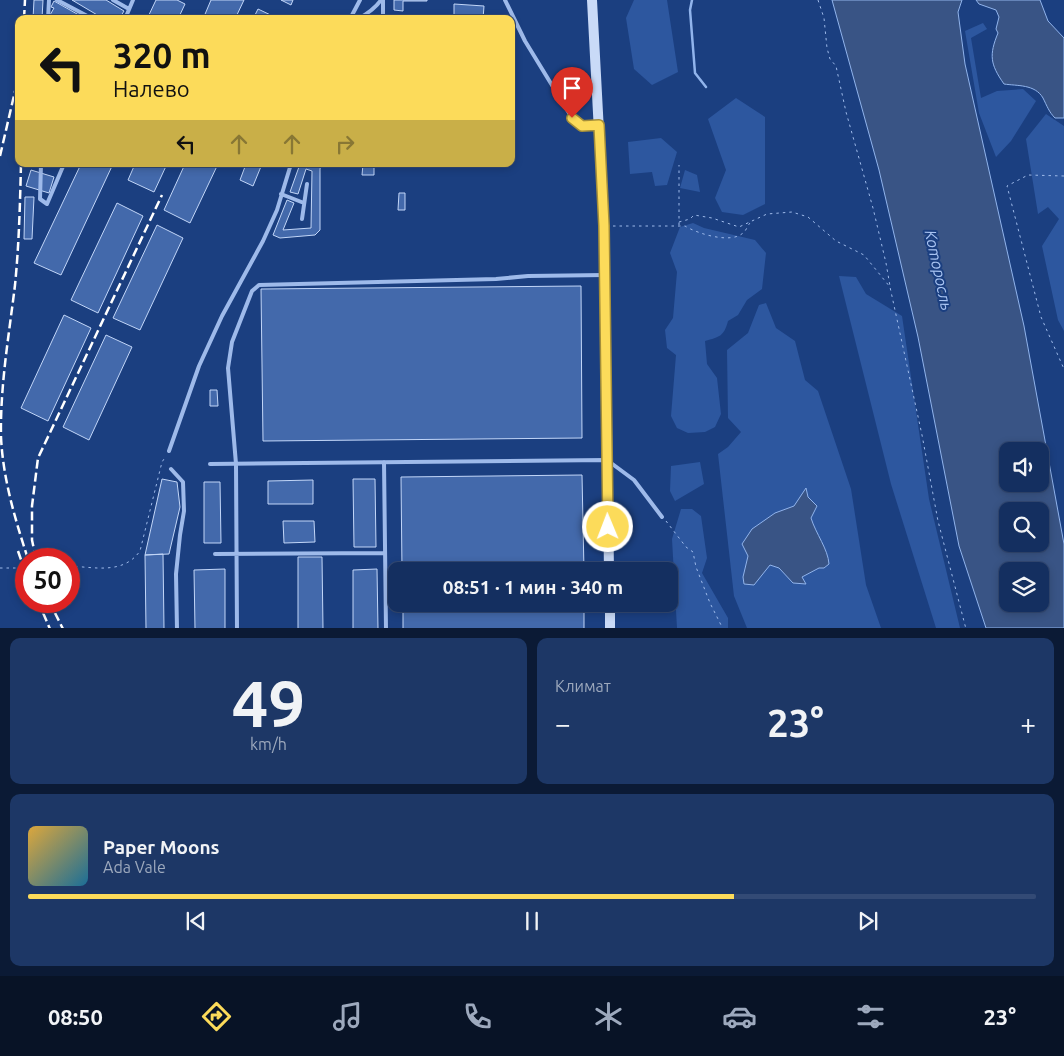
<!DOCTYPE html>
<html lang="ru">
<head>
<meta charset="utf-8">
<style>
	:root { --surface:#142f60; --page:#1d3766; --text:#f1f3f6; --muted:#9da9bd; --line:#334a75; --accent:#fcdb5a }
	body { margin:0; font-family:Ubuntu,sans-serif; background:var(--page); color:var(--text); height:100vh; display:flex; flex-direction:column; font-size:19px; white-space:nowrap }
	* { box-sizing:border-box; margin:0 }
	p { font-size:16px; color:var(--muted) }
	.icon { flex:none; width:28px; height:28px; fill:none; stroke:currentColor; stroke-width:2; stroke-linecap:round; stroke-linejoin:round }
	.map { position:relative; height:628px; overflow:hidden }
	.sheet { display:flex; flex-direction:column; gap:10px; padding:10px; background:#0b1a35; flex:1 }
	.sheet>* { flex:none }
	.top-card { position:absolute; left:15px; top:15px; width:500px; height:152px; border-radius:10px; box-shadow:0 2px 8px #0003,0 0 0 1px var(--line); background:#fcdb5a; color:#111; overflow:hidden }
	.controls { position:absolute; left:999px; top:442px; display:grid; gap:10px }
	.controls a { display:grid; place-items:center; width:50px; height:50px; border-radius:10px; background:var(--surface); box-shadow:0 2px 8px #0003,0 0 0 1px var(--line); font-size:25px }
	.speed { position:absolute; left:15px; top:548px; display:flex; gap:10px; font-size:25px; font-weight:700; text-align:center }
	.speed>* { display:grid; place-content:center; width:65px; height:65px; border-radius:50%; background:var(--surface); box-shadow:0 2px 8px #0003,0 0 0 1px var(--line); line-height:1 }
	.speed .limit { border:8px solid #d22; background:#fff; color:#111 }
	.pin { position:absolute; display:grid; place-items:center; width:42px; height:42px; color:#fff; margin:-51px -21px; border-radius:50% 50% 50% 0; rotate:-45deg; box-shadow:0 0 5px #0007 }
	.pin .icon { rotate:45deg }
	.me { position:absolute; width:55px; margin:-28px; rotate:359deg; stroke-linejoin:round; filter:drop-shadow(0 0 4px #0008) }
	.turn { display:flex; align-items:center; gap:18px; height:105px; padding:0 15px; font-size:22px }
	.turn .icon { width:65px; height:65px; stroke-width:2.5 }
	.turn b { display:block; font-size:35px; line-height:42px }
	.lanes { display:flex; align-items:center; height:48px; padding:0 15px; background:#0003; justify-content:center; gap:25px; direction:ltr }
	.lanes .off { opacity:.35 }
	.big { font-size:38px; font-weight:700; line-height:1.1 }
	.sheet .card { flex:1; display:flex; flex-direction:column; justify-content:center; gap:8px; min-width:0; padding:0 18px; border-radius:10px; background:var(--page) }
	.sheet .dial { align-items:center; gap:0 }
	.dial b { font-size:65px; line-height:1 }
	.song { display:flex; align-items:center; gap:15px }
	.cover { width:60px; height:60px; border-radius:8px; background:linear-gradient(135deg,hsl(40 70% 55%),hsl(200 70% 35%)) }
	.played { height:5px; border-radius:2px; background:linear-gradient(90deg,var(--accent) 70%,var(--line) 70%) }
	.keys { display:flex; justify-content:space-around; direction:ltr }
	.heat { display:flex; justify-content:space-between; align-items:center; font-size:28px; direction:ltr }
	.sheet .tiles { flex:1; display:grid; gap:10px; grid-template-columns:1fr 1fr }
	.card:last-child { grid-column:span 2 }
	.trip { position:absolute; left:388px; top:562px; width:290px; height:50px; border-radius:10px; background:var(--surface); box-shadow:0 2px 8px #0003,0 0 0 1px var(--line); font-weight:700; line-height:50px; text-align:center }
	.tabs { display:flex; height:80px; justify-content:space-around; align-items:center; background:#081326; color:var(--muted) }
	.tabs .icon { width:35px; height:35px }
	.tabs .selected { color:var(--accent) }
	.tabs b { font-size:22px; color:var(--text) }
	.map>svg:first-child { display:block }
	.green { fill:#2d579f }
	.water { fill:#395485; stroke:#91b4ec; fill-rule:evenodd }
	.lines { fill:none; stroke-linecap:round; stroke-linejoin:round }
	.stream { stroke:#91b4ec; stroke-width:2.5 }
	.building { fill:#4369ab; stroke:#c2d6f8 }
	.path { stroke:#9ebaea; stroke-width:1; stroke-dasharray:2.5 4; stroke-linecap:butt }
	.service { stroke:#9ebaea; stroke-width:4 }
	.secondary { stroke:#c9daf7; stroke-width:10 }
	.rail { stroke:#fff; stroke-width:2.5; stroke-dasharray:9 4; stroke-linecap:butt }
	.path-bridge { stroke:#9ebaea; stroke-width:1; stroke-dasharray:2.5 4; stroke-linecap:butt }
	.route-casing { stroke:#a48e3a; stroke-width:12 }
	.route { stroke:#fcdb5a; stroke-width:9 }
	.labels { text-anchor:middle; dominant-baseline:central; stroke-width:4; stroke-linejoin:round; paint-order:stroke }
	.water-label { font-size:16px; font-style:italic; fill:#a9c4f2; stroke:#1b3f80 }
</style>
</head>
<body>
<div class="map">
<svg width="1064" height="629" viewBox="0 0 1064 629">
	<rect width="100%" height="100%" fill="#1b3f80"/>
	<!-- green -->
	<path class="green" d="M634,0H667L678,72L652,85L634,69L626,18Z
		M983,23L987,29L971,38L981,98L997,91L1023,89L1036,101L1011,141L996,157L979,113L965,31Z
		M736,98L765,117V204L743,215L722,212L715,198L726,170L708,119Z
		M1046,114L1064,126V331L1058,320L1042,246L1059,219L1048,207L1038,214L1026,139Z
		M661,138L677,152L667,185L655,186L652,172L630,174L628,142Z
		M685,170L697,175L700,192L680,188Z
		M693,223L704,228L755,240L766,253L762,289L747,300L738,315L728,321C724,336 720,337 705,341L707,364L717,378L721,414L715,427L705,432L688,433L677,428L671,416L676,355L667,348L665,330L673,318L677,272L670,253L680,227Z
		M839,276L856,277L866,294L902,316L929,499L960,628H936L891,484Z
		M766,303L776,328L795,341L805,380L818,391L851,489L866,585L881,628H747L734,596L718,454L728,447L741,432L728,418L727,350L748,333L759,305Z
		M700,462L704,484L675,501L670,491L671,466Z
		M681,509H692L701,516L707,558L702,573L728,618V628H677L672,539Z"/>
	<!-- water -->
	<path class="water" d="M832,0H962L958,12L965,64L1024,326L1064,544V628H986L959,546L918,337L879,170ZM1008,451H1040V484H1008ZM1008,511H1040V544H1008ZM1008,571H1040V604H1008Z
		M976,0H1040L1048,21L1064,38V118H1055C1049,112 1047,106 1043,98C1035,84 1017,86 1004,84C990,64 989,55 998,33L996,29L999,17L996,10L979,4Z
		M806,488L808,497L817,506L811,518C816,534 828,549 829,564L824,568H819L802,577L806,584L793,583L779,568L770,565L754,585L744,584L743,577L748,556L742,544L752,529L775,513L794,506Z"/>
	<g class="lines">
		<!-- stream -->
		<path class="stream" d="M692,0L690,10L695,73L706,87"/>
	</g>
	<!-- building -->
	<path class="building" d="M34,0H43L42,19H33Z
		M72,0H106L124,11L119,19H104Z
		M156,0H177L185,4L178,19H147Z
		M211,0H244L235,19H203Z
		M281,0H293L291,5Z
		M394,0H427V1H403V11L394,10Z
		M54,1L86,19H55L50,15L54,8L51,7Z
		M454,4L484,6L483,19H454Z
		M258,9L279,19H253Z
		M81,164H113L61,275L34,263Z
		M135,164H167L154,192L128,180Z
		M185,164H218L190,223L164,210Z
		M246,164H262L253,186L240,180Z
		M300,164H321L320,169V230L315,235L280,238L273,235L287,200L294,203L283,230L311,228L312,171L306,169L298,194L290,192Z
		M363,164H374V175H362Z
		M31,170L54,177L49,193L26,186Z
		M399,193H405V210H398Z
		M25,197H34L32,239H24Z
		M117,203L143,216L98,313L71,300Z
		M157,225L183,238L140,330L113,318Z
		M581,286L582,438L263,441L261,289Z
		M64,315L91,328L48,421L21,408Z
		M106,335L132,347L89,440L63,427Z
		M210,390H217L218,406H210Z
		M582,475L584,571H402L401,477Z
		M162,479L177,482L180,507L169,554L145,555Z
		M353,479H375L376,547H354Z
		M313,480V504H268V481Z
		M204,482H220L221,543H204Z
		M283,521H314L315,542L284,543Z
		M163,554L164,629H146L145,555Z
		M298,557H322L323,629H298Z
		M225,569V629H195L194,570Z
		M377,569L378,629H353V570Z
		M403,604H584V629H403Z"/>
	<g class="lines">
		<!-- path -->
		<path class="path" d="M818,0L824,18L827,48L830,59L836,66L846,112L873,208L886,263L890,286
			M1064,176L1028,175L1007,186L1041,317L1064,369
			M679,222L690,219L694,215L712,218L739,227L767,214L792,212L808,217L836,241L864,255L890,287L922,435L938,521L966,629
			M679,225V165
			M613,226H685C698,234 731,244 743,233C746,231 748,225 750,223
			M666,521L686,547L693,552L696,567L710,603L723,629
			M69,566C94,567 123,575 140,551L162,462L166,456"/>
		<!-- service -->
		<path class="service" d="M57,0L93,19
			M113,0L129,9
			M505,0L525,41L572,118L582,126L598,125
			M48,19L49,0
			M125,19L133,0
			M350,19L360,0
			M358,19C367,14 375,9 381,0
			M383,19V0
			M41,164L40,199L47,204L64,164
			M281,194L304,203
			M302,219L307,184
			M169,451L199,366L222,316L263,241L277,210L291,164
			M384,462L386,629
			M210,464L607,460L634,480L662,517
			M171,469L183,482L184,511L180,535L176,574L177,629
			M215,554L385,553
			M237,629L236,464L228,368L232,342L252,291L259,285L496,279L528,276L605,275"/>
		<!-- secondary -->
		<path class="secondary" d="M592,0L604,226L609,571
			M610,604V629"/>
		<!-- rail -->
		<path class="rail" d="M24,19L25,0
			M0,156L19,74
			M21,164C20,204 19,245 15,285C9,335 0,386 1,437C3,479 15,519 28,559
			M18,551L26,574
			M36,559L32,540V506L38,458L162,195
			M38,601L50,629
			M49,601L63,629"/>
		<!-- path-bridge -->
		<path class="path-bridge" d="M0,568H26"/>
	</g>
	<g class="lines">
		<defs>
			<path id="route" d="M572,118L582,126L599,125L604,226L608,527"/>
		</defs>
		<!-- route casing -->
		<use href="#route" class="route-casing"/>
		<!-- route -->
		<use href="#route" class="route"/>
	</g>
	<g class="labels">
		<!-- water labels -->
		<g class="water-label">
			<text transform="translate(939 270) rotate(78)">Которосль</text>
		</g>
	</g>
</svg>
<div class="controls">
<a><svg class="icon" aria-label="sound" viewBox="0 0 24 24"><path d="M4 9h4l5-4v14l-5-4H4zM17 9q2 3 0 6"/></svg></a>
<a><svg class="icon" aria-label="search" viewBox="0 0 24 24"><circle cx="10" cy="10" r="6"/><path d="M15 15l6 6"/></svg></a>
<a><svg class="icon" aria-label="layers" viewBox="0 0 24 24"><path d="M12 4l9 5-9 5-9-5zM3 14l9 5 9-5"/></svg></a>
</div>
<div class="speed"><div class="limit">50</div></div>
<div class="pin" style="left:572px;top:118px;background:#d93025"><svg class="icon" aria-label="arrive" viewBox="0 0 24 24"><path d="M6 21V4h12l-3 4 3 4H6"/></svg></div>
<svg class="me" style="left:608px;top:527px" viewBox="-20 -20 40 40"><circle r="17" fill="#fcdb5a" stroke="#fff" stroke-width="3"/><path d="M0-11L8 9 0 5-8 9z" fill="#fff"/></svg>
<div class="trip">08:51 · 1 мин · 340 m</div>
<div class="top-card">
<div class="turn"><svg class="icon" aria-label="left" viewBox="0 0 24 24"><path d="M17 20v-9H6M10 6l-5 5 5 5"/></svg><div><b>320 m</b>Налево</div></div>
<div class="lanes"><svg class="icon" aria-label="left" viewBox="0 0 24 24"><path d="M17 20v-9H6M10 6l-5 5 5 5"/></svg><svg class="icon off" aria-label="ahead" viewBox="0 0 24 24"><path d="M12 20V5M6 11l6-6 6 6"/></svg><svg class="icon off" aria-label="ahead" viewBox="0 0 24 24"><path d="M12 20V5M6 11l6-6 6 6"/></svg><svg class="icon off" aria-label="right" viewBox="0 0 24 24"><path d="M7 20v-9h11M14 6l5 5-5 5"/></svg></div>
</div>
</div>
<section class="sheet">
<div class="tiles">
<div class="card dial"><b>49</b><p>km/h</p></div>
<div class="card"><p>Климат</p>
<div class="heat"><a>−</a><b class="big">23°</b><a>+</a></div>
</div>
<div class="card">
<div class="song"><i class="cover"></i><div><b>Paper Moons</b><p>Ada Vale</p></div></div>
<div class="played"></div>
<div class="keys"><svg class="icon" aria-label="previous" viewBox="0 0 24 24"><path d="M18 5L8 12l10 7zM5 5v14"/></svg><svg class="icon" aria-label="pause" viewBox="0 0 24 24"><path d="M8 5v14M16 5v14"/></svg><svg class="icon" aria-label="next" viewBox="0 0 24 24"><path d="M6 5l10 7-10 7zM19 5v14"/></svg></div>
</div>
</div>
</section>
<nav class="tabs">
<b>08:50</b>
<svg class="icon selected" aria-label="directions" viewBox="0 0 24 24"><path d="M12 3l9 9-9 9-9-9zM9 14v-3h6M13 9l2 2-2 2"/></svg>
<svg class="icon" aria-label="music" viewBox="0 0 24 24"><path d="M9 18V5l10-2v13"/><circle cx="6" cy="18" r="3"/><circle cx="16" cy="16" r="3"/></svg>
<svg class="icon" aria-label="phone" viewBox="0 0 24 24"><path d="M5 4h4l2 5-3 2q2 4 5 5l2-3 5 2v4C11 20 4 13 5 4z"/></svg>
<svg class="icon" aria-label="climate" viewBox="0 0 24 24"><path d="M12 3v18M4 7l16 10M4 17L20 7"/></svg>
<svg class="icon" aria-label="car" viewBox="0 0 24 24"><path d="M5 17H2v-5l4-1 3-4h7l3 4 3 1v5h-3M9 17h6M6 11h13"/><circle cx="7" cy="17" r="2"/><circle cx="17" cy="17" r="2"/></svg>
<svg class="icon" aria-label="filters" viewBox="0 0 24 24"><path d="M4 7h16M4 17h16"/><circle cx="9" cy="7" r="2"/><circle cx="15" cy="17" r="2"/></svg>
<b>23°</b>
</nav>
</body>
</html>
